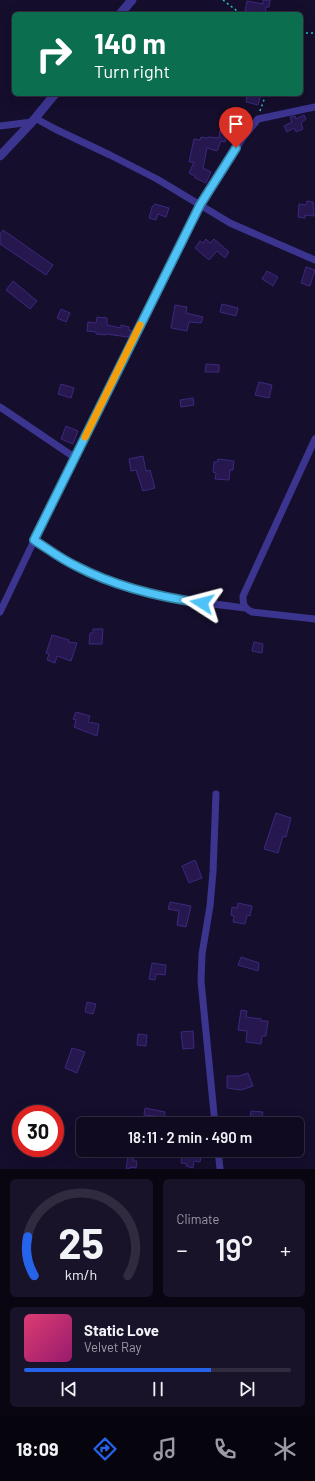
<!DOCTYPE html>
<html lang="en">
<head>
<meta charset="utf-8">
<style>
	:root { --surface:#100a21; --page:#19132a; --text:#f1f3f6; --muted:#9c9aa5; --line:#302b3f; --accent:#2563eb }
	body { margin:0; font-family:Barlow,sans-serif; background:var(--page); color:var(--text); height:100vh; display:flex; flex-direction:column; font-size:15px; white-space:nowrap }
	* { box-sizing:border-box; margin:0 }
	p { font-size:13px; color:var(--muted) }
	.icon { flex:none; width:22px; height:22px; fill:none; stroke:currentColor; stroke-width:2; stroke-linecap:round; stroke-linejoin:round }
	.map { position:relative; height:1169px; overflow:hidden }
	.sheet { display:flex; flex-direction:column; gap:10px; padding:10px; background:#090612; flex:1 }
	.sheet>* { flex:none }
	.top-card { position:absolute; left:12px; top:12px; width:291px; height:84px; border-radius:6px; box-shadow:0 4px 16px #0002,0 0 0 1px var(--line); background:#0b6e4f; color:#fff; overflow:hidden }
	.speed { position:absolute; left:12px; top:1105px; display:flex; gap:8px; font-size:20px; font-weight:700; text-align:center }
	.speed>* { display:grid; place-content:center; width:52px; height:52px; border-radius:50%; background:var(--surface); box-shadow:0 4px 16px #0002,0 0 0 1px var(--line); line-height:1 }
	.speed .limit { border:6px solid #d22; background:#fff; color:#111 }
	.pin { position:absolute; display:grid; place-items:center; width:34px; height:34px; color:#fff; margin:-41px -17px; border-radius:50% 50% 50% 0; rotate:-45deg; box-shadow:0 0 4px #0007 }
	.pin .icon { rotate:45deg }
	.me { position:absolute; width:44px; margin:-22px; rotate:279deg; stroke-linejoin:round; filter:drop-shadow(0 0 3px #0008) }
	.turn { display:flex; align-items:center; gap:14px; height:84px; padding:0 16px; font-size:18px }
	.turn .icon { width:52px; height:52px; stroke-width:2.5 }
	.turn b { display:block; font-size:28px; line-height:34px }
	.big { font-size:30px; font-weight:600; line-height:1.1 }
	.sheet .tile { flex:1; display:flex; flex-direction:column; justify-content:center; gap:6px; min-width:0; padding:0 14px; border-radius:6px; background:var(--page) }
	.sheet .dial { align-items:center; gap:0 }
	.dial svg { height:104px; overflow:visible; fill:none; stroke:var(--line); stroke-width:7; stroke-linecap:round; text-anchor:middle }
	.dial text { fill:var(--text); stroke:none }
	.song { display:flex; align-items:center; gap:12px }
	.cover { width:48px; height:48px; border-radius:6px; background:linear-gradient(135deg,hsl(340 70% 55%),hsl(320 70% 35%)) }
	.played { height:4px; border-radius:2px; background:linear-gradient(90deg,var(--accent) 70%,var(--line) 70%) }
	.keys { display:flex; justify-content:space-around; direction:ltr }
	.heat { display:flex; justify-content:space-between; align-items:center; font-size:22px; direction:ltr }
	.sheet .tiles { flex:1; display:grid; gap:10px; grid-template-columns:1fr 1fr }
	.tile:last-child { grid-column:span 2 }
	.trip { position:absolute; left:76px; top:1117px; width:228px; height:40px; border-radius:6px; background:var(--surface); box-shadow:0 4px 16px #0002,0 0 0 1px var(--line); font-weight:600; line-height:40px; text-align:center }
	.dock { display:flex; height:64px; justify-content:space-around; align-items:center; background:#06040d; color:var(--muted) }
	.dock .icon { width:28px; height:28px }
	.dock .active { color:var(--accent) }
	.dock b { font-size:18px; color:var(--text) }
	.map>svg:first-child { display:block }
	.building { fill:#26184f; stroke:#3c287e }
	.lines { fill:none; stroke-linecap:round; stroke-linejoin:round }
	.path { stroke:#24c9c5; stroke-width:1.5; stroke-dasharray:2 3; stroke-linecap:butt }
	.minor { stroke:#3c3590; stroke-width:7 }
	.tertiary { stroke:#3c3590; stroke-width:9 }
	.route-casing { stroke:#337fa1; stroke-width:10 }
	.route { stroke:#4fc3f7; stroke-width:7 }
	.slow { stroke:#f59e0b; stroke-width:7 }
</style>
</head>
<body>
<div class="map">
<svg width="315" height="1169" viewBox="0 0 315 1169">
	<rect width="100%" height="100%" fill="#150e2c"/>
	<!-- building -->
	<path class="building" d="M263,0H270L269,7H266L265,13L245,11L247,1L263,4Z
		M247,94H261L258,105L246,102Z
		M304,115L306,119L301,123L303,129L296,132L294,128L287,132L284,126L292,122L290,117L295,116L296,119Z
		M220,130L228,132L225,142L221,141L217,151L207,148L203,168L211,172L206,183L195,178V176L189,173L194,162H189L194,139L200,140L201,137L207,138L208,137L219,138Z
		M307,201L313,202L314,216L305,215V218L298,217L299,204L306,205Z
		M155,204L169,208L166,217L158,214L156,220L149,218L152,207Z
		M3,230L53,265L46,275L0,244V234Z
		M206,239L210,243L214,239L229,252L225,258L217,251L209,260L195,248L200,241L203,243Z
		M306,267L315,270L310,286L301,283Z
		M267,271L278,277L273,286L262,279Z
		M13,281L37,301L30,309L6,290Z
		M222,304L238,308L236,316L220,312Z
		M175,305L187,307L186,313L203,317L201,323L189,322L187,331L171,328Z
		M61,309L70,313L66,322L57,318Z
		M97,317L107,318V325L121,328V325L129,327V330L132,331L128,337L106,334V335L96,334V332L87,331L88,322L96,323Z
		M206,364L219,365V372H205Z
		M259,382L272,385L269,398L255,395Z
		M61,384L74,388L71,398L58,394Z
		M193,398L194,405L181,407L180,400Z
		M66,426L78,431L73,444L61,439Z
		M143,456L146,471L150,470L155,488L143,491L136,470L131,471L129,459Z
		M218,459L234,461L233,470H230L229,480L215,479L216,473L213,472L214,462H217Z
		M93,629H103L102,644H89L90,633H93Z
		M52,635L69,640L68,642L77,643L71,661L57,656L55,663L47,660L49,654L46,653Z
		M254,642L263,644L262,653L252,651Z
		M76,712L90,716L88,722L99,724L97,736L74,727L76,720L73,719Z
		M276,813L291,818L286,837L283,836L278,853L264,849Z
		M195,860L202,878L189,883L182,866Z
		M170,902L191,906L186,927L177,925L179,911L168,909Z
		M238,903L252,906L250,916L247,915L245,924L233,922L234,916L231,915L232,907L237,908Z
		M241,957L259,963L258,971L238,965Z
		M152,963L166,965L165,975L156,974L155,980L149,979Z
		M87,1002L96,1004L93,1014L85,1012Z
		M241,1010L247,1011L246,1017L261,1019V1021H268L266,1036H262L261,1044L246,1042L247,1031L238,1030Z
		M193,1031L194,1048L183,1049L181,1032Z
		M138,1034L147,1035L146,1046L137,1045Z
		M72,1048L85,1052L77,1073L65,1068Z
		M248,1073L253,1086L241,1090L227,1088V1076H239Z
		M145,1108L165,1112L164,1117L144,1115Z
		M251,1111L263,1112L262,1117L279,1120V1124L252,1123L253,1118H250Z
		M166,1116L190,1121L189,1124H165Z
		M129,1150H136L133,1161H137L136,1168L130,1167V1169H126Z
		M188,1150L202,1153L200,1162L194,1161L193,1168L186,1166L187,1164L181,1163L182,1155H187Z"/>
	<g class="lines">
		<!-- path -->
		<path class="path" d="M223,0L241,14
			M301,33H315
			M260,111L266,94"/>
		<!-- minor -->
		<path class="minor" d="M35,118L55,129L110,155L157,179L230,223L315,260
			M0,126L32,122
			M0,407L74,457
			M315,439L243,596C243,605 244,608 252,612L315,619
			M34,540C48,549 62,559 76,566C129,593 187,601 245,608
			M0,612L74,457L200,205L242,139L258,119L315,107
			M215,1124L201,981L202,954L210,906L213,872L216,794
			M218,1150L220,1169"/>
		<!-- tertiary -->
		<path class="tertiary" d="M120,14L132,0
			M0,156L32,122L55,94"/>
	</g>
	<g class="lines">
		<defs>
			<path id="route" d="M202,603C159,597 114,586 76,566C61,559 48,549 34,540L200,205L236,148"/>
		</defs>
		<!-- route casing -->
		<use href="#route" class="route-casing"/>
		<!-- route -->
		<use href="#route" class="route"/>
		<!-- slow -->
		<path class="slow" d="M85,437L140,325"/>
	</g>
</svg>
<div class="speed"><div class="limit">30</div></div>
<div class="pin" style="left:236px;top:148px;background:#d93025"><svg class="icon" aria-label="arrive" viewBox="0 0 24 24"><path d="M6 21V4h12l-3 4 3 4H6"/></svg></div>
<svg class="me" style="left:202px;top:603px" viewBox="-20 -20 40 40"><path d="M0-17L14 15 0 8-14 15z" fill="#4fc3f7" stroke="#fff" stroke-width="4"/></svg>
<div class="trip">18:11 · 2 min · 490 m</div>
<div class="top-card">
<div class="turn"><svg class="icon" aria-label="right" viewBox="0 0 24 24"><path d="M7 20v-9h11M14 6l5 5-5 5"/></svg><div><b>140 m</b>Turn right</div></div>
</div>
</div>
<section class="sheet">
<div class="tiles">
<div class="tile dial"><svg viewBox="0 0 100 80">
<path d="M14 69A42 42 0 1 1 86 69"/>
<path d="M14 69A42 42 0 0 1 9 39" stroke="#2563eb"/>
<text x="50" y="56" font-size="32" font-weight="700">25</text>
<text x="50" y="72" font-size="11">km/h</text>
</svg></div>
<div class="tile"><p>Climate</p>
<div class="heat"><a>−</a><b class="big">19°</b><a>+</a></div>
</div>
<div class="tile">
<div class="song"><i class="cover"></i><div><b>Static Love</b><p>Velvet Ray</p></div></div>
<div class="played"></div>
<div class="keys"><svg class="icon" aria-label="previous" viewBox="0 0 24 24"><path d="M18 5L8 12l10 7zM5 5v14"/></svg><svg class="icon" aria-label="pause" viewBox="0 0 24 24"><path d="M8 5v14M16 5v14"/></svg><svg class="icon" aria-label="next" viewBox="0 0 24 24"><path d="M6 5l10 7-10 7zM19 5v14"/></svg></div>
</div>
</div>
</section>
<nav class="dock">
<b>18:09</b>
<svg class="icon active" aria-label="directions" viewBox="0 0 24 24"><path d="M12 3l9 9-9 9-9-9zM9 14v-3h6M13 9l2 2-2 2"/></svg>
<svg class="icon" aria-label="music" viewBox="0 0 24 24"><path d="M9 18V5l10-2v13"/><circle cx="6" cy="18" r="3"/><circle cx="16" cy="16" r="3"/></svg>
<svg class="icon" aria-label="phone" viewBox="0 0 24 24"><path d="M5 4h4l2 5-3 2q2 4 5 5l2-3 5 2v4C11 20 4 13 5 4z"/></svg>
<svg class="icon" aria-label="climate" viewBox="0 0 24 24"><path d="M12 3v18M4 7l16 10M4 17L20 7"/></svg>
</nav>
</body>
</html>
